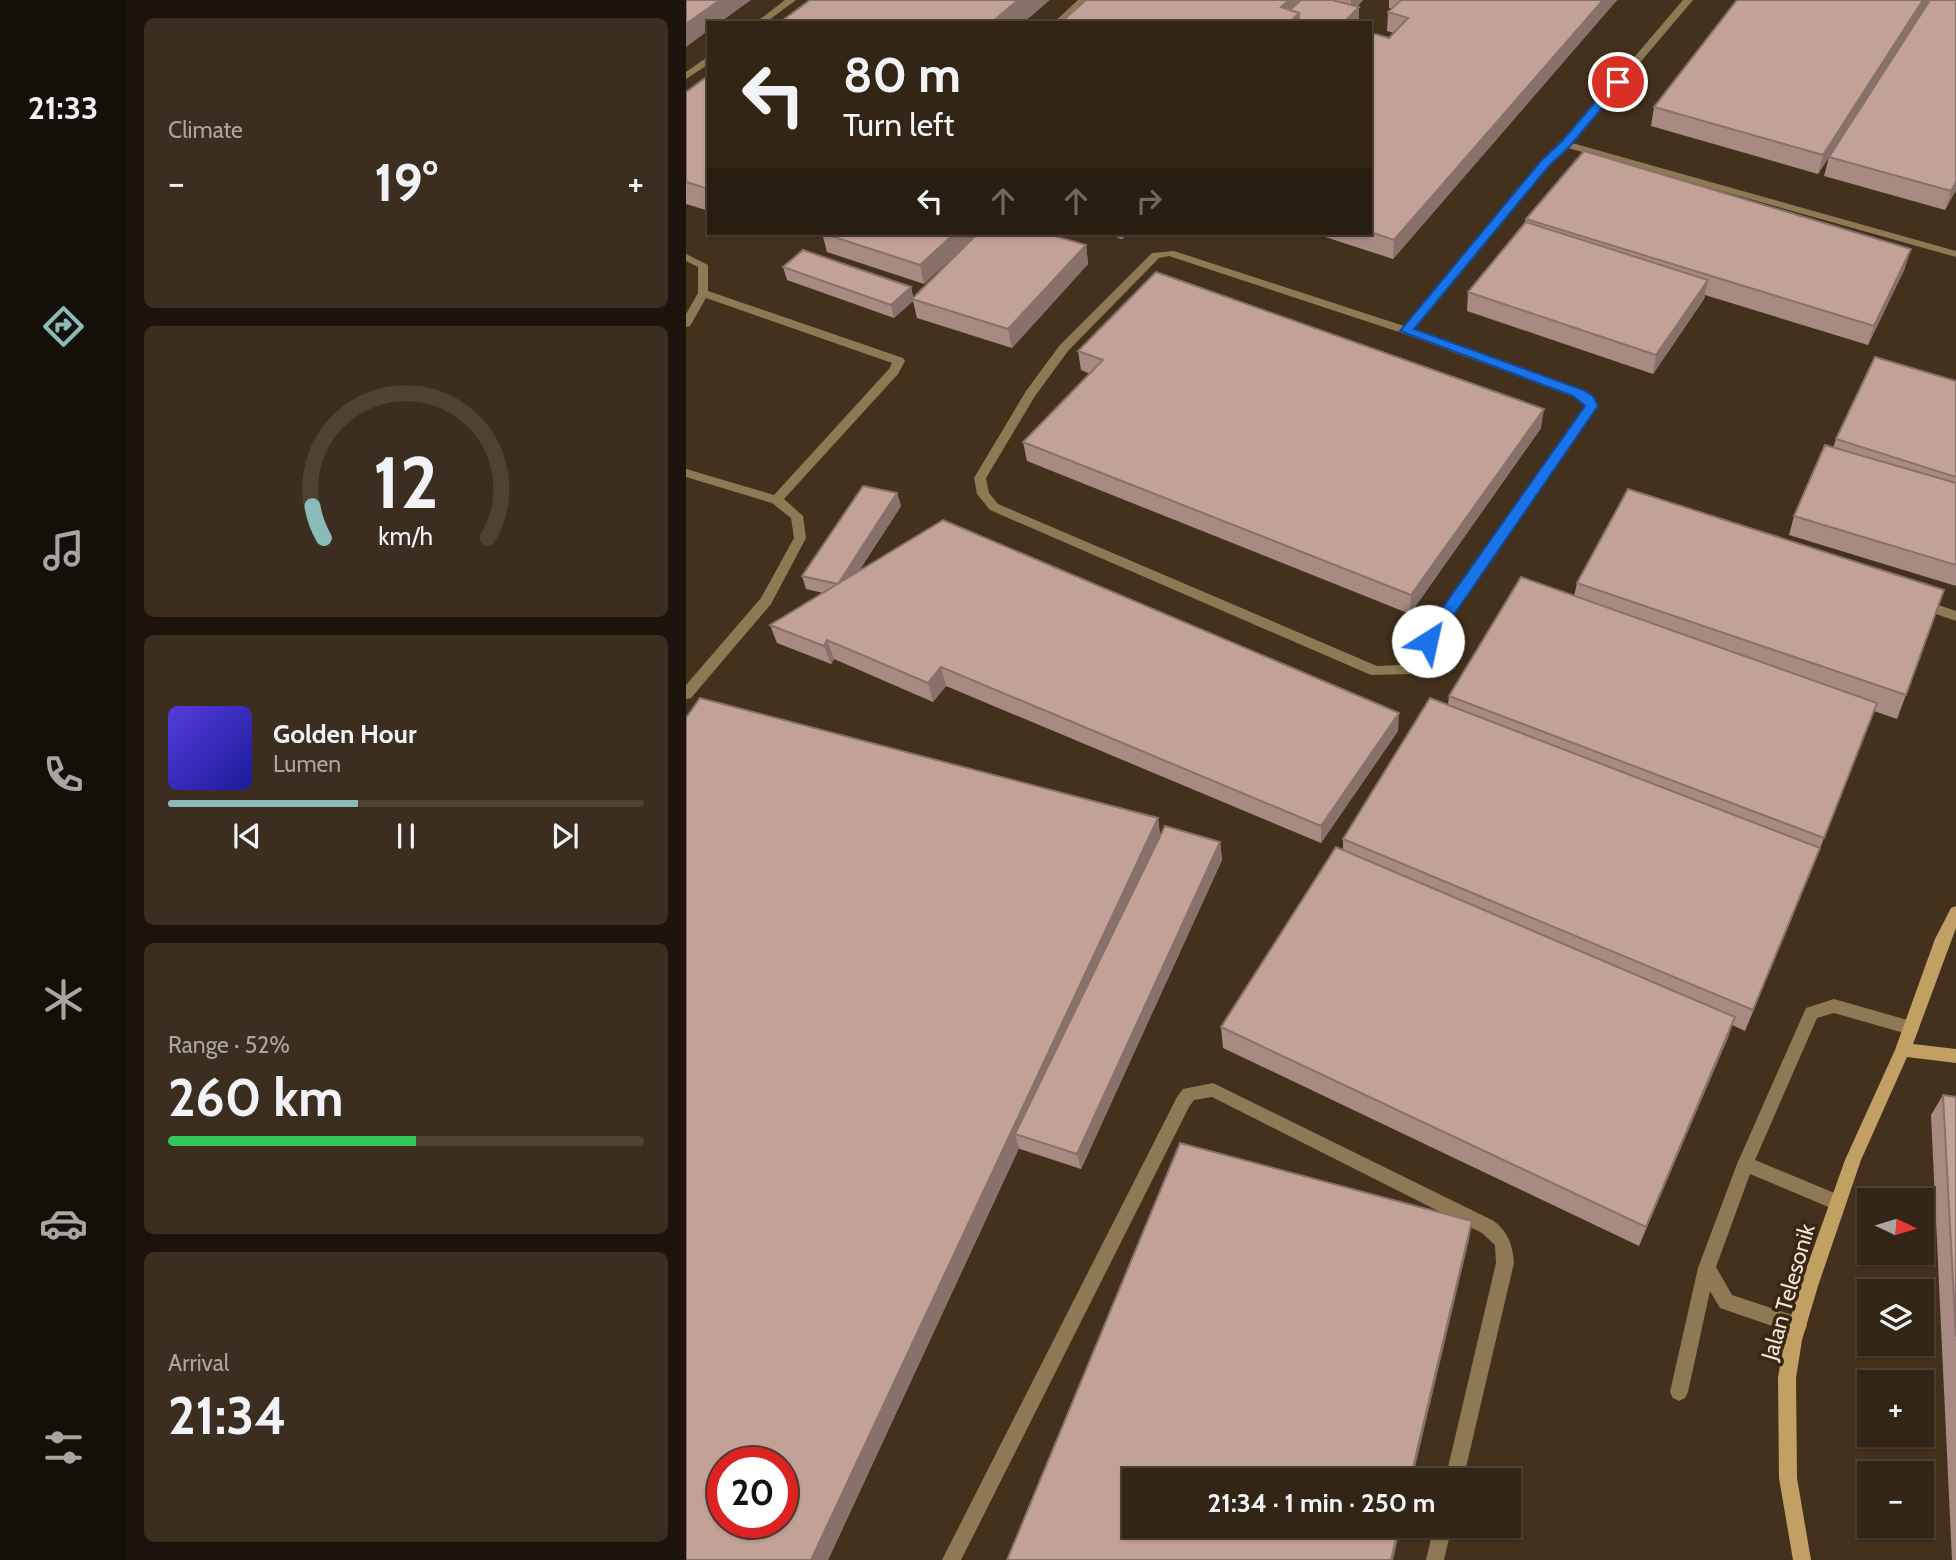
<!DOCTYPE html>
<html lang="en">
<head>
<meta charset="utf-8">
<style>
	:root { --surface:#332516; --page:#3b2d1f; --text:#f1f3f6; --muted:#a9a5a1; --line:#4e4235; --accent:#8bbbb9 }
	body { margin:0; font-family:Cabin,sans-serif; background:var(--page); color:var(--text); height:100vh; display:flex; flex-direction:column; font-size:26px; white-space:nowrap }
	* { box-sizing:border-box; margin:0 }
	p { font-size:23px; color:var(--muted) }
	.icon { flex:none; width:38px; height:38px; fill:none; stroke:currentColor; stroke-width:2; stroke-linecap:round; stroke-linejoin:round }
	.map { position:relative; flex:1; overflow:hidden }
	.details { display:flex; flex-direction:column; gap:18px; padding:18px; background:#1c140c; width:560px }
	.details>* { flex:none }
	.banner { position:absolute; left:21px; top:21px; width:665px; height:214px; border-radius:0px; box-shadow:0 2px 5px #0004,0 0 0 2px var(--line); background:#332516; color:var(--text); overflow:hidden }
	.needle { width:46px; rotate:94deg }
	.fabs { position:absolute; left:1171px; top:1188px; display:grid; gap:14px }
	.fabs a { display:grid; place-items:center; width:77px; height:77px; border-radius:0px; background:var(--surface); box-shadow:0 2px 5px #0004,0 0 0 2px var(--line); font-size:35px }
	.speed { position:absolute; left:21px; top:1447px; display:flex; gap:14px; font-size:35px; font-weight:700; text-align:center }
	.speed>* { display:grid; place-content:center; width:91px; height:91px; border-radius:50%; background:var(--surface); box-shadow:0 2px 5px #0004,0 0 0 2px var(--line); line-height:1 }
	.speed .limit { border:10px solid #d22; background:#fff; color:#111 }
	.pin { position:absolute; display:grid; place-items:center; width:60px; height:60px; color:#fff; margin:-30px; border:4px solid #fff; border-radius:50%; box-shadow:0 2px 7px #0007 }
	.me { position:absolute; width:77px; margin:-38px; rotate:35deg; stroke-linejoin:round; filter:drop-shadow(0 0 5px #0008) }
	.turn { display:flex; align-items:center; gap:24px; height:147px; padding:0 21px; font-size:32px }
	.turn .icon { width:91px; height:91px; stroke-width:2.5 }
	.turn b { display:block; font-size:49px; line-height:60px }
	.lanes { display:flex; align-items:center; height:66px; padding:0 21px; background:#0003; justify-content:center; gap:35px; direction:ltr }
	.lanes .off { opacity:.35 }
	.big { font-size:52px; font-weight:700; line-height:1.1 }
	.details .tile { flex:1; display:flex; flex-direction:column; justify-content:center; gap:10px; min-width:0; padding:0 24px; border-radius:10px; background:var(--page) }
	.details .dial { align-items:center; gap:0 }
	.dial svg { height:182px; overflow:visible; fill:none; stroke:var(--line); stroke-width:7; stroke-linecap:round; text-anchor:middle }
	.dial text { fill:var(--text); stroke:none }
	.song { display:flex; align-items:center; gap:21px }
	.cover { width:84px; height:84px; border-radius:10px; background:linear-gradient(135deg,hsl(250 70% 55%),hsl(240 70% 35%)) }
	.played { height:7px; border-radius:4px; background:linear-gradient(90deg,var(--accent) 40%,var(--line) 40%) }
	.keys { display:flex; justify-content:space-around; direction:ltr }
	.heat { display:flex; justify-content:space-between; align-items:center; font-size:38px; direction:ltr }
	.charge { height:10px; border-radius:5px; background:linear-gradient(90deg,#34c759 52%,var(--line) 0) }
	.trip { position:absolute; left:436px; top:1468px; width:399px; height:70px; border-radius:0px; background:var(--surface); box-shadow:0 2px 5px #0004,0 0 0 2px var(--line); font-weight:700; line-height:70px; text-align:center }
	main { display:flex; flex:1; min-height:0 }
	.tabs { display:flex; flex-direction:column; width:126px; justify-content:space-around; align-items:center; background:#140f09; color:var(--muted) }
	.tabs .icon { width:49px; height:49px }
	.tabs .selected { color:var(--accent) }
	.tabs b { font-size:32px; color:var(--text) }
	.map>svg:first-child { display:block }
	.lines { fill:none; stroke-linecap:round; stroke-linejoin:round }
	.lane { fill:#8f7954; fill-rule:evenodd }
	.secondary { fill:#c29f62; fill-rule:evenodd }
	.wall { fill:#a78a82 }
	.shaded-wall { fill:#88716a }
	.building { fill:#c2a197; stroke:#88716a; stroke-width:2; fill-rule:evenodd }
	.route { fill:#1a73e8; stroke:#114b97; stroke-width:2 }
	.labels { text-anchor:middle; dominant-baseline:central; stroke-width:7; stroke-linejoin:round; paint-order:stroke }
	.near-street-label { font-size:23px; fill:#f1e5d9; stroke:#392713 }
</style>
</head>
<body>
<main>
<nav class="tabs">
<b>21:33</b>
<svg class="icon selected" aria-label="directions" viewBox="0 0 24 24"><path d="M12 3l9 9-9 9-9-9zM9 14v-3h6M13 9l2 2-2 2"/></svg>
<svg class="icon" aria-label="music" viewBox="0 0 24 24"><path d="M9 18V5l10-2v13"/><circle cx="6" cy="18" r="3"/><circle cx="16" cy="16" r="3"/></svg>
<svg class="icon" aria-label="phone" viewBox="0 0 24 24"><path d="M5 4h4l2 5-3 2q2 4 5 5l2-3 5 2v4C11 20 4 13 5 4z"/></svg>
<svg class="icon" aria-label="climate" viewBox="0 0 24 24"><path d="M12 3v18M4 7l16 10M4 17L20 7"/></svg>
<svg class="icon" aria-label="car" viewBox="0 0 24 24"><path d="M5 17H2v-5l4-1 3-4h7l3 4 3 1v5h-3M9 17h6M6 11h13"/><circle cx="7" cy="17" r="2"/><circle cx="17" cy="17" r="2"/></svg>
<svg class="icon" aria-label="filters" viewBox="0 0 24 24"><path d="M4 7h16M4 17h16"/><circle cx="9" cy="7" r="2"/><circle cx="15" cy="17" r="2"/></svg>
</nav>
<section class="details">
<div class="tile"><p>Climate</p>
<div class="heat"><a>−</a><b class="big">19°</b><a>+</a></div>
</div>
<div class="tile dial"><svg viewBox="0 0 100 80">
<path d="M14 69A42 42 0 1 1 86 69"/>
<path d="M14 69A42 42 0 0 1 9 55" stroke="#8bbbb9"/>
<text x="50" y="56" font-size="32" font-weight="700">12</text>
<text x="50" y="72" font-size="11">km/h</text>
</svg></div>
<div class="tile">
<div class="song"><i class="cover"></i><div><b>Golden Hour</b><p>Lumen</p></div></div>
<div class="played"></div>
<div class="keys"><svg class="icon" aria-label="previous" viewBox="0 0 24 24"><path d="M18 5L8 12l10 7zM5 5v14"/></svg><svg class="icon" aria-label="pause" viewBox="0 0 24 24"><path d="M8 5v14M16 5v14"/></svg><svg class="icon" aria-label="next" viewBox="0 0 24 24"><path d="M6 5l10 7-10 7zM19 5v14"/></svg></div>
</div>
<div class="tile"><p>Range · 52%</p><b class="big">260 km</b><div class="charge"></div></div>
<div class="tile"><p>Arrival</p><b class="big">21:34</b></div>
</section>
<div class="map">
<svg width="1270" height="1560" viewBox="0 0 1270 1560">
	<rect width="100%" height="100%" fill="#44311d"/>
	<g class="lines">
		<!-- lane -->
		<path class="lane" d="M99,0H110L79,23H69Z
			M392,0H402L377,23H367Z
			M997,0H1007L886,143L1270,251V257L882,148L862,166L727,330L896,390L907,396L912,406L724,674L685,675L304,510L291,494L288,478L340,391L374,345L466,253L488,251L718,326L854,162L876,142ZM483,256L716,333L898,401L900,406L715,665L691,666L312,504L303,493L300,478L349,396L382,351L473,258Z
			M23,56V64L0,79V72Z
			M0,254L22,265V291L217,358L219,361L212,374L98,499L117,516L120,538L85,604L5,698L0,699V685L75,598L108,538L105,518L86,503L0,477V469L88,495L203,369L206,363L20,298L4,326L0,327V314L12,293V267L0,261Z
			M1235,599L1270,611V621L1230,607L1229,604Z
			M1148,999L1225,1021L1231,1023L1233,1028L1231,1033L1225,1035L1148,1013L1131,1018L1069,1160L1158,1197L1160,1203L1158,1209L1152,1211L1064,1174L1030,1267L1046,1295L1112,1317L1118,1320L1121,1326L1118,1332L1112,1335L1040,1310L1034,1308L1024,1291L1002,1392L999,1398L993,1401L987,1398L984,1392L1012,1268L1051,1164L1120,1008Z
			M527,1083L808,1221C822,1232 827,1245 828,1263L777,1480H759L810,1263L809,1245L796,1233L526,1097L508,1100L503,1107L275,1560H256L491,1097L497,1089Z
			M748,1526H766L758,1560H740Z"/>
		<!-- secondary -->
		<path class="secondary" d="M1270,906V928L1227,1044L1270,1049V1063L1221,1057L1175,1160L1132,1286L1116,1340L1110,1378L1111,1478L1125,1560H1107L1093,1478L1092,1378L1098,1340L1114,1286L1159,1160L1209,1050L1249,939L1265,908Z"/>
	</g>
	<!-- wall -->
	<path class="wall" d="M400,0H677L671,7L673,20L670,23H374Z
		M703,0H931L707,259L627,233H684L703,38L708,33L701,31L702,12L706,8H703Z
		M23,75V211L0,204V92Z
		M968,107L1270,190L1259,210L1138,176L1143,157L1132,174L965,126Z
		M840,219L1219,268L1182,345L1019,295L1018,299L967,374L781,311L782,292L839,222Z
		M136,233L400,245L402,264L326,348L231,318L227,301L208,318L101,280L97,267L225,287L227,298L281,243L238,284L141,252Z
		M416,233H443L436,239Z
		M392,351L855,428L724,614L341,461L337,442L404,374L395,370Z
		M1270,381V586L1103,535L1108,516L1147,448L1150,439Z
		M211,493L215,506L173,571L712,731L635,843L260,686L247,702L148,659L145,664L91,643L84,625L137,593L120,589L116,576Z
		M891,583L1220,695L1211,719L1188,711L1125,871L1059,1031L1046,1025L953,1246L537,1048L535,1027L657,850V839L762,705L763,696L888,596Z
		M472,818L474,836L534,842L536,860L395,1169L334,1149L333,1148L142,1560H0Z
		M1257,1095L1270,1097V1560H1266L1245,1115Z"/>
	<!-- shaded-wall -->
	<path class="shaded-wall" d="M34,0H65L33,23H23V30L0,47V24Z
		M332,0H364L337,23H305Z
		M603,0H622L613,23H603L595,7Z
		M665,0H677L665,13Z
		M917,0H931L707,259L708,240Z
		M1237,0H1244L1132,174L1137,155Z
		M673,7V20L670,23H657Z
		M1270,182V190L1259,210L1265,191Z
		M269,233H292L238,284L234,265Z
		M436,233H443L436,239Z
		M400,245L402,264L326,348L322,329Z
		M1225,249L1219,268L1182,345L1188,326Z
		M1022,280L1018,299L967,374L970,355Z
		M225,287L228,300L226,299L227,301L208,318L205,305Z
		M858,409L855,428L724,614L725,595Z
		M211,493L215,506L156,597L152,584Z
		M141,640L148,659L145,664L138,646Z
		M255,667L260,686L247,702L242,683Z
		M713,713L712,731L635,843V826Z
		M472,818L475,841L329,1134L333,1148L142,1560H125Z
		M534,842L536,860L395,1169L391,1154Z
		M1049,1017L1042,1038L953,1246L960,1227Z
		M786,1221L783,1240L726,1480H724Z
		M713,1526H715L707,1560H705Z"/>
	<!-- building -->
	<path class="building" d="M0,0H34L0,24Z
		M124,0H332L305,23H93Z
		M400,0H603L595,7L613,13L603,23H374Z
		M615,0H646L673,7L657,23H613V13L604,10Z
		M715,0H917L708,240L684,232V37L689,34L703,38L722,18L702,12Z
		M1051,0H1237L1137,155L968,107Z
		M1244,0H1270V182L1265,191L1143,157Z
		M23,75V189L0,182V92Z
		M898,151L1225,249L1188,326L840,219Z
		M840,222L1022,280L970,355L782,292Z
		M136,233H269L234,265Z
		M292,233H358L400,245L322,329L226,299Z
		M117,250L225,287L205,305L97,267Z
		M470,272L858,409L725,595L337,442L417,360L392,351Z
		M1189,357L1270,381V477L1150,439Z
		M1139,445L1270,483V565L1108,516Z
		M177,486L211,493L152,584L116,576Z
		M942,489L1258,590L1220,695L891,583Z
		M257,520L713,713L635,826L255,667L242,683L141,640L138,646L84,625Z
		M835,577L1191,703L1138,838L763,696Z
		M14,698L472,818L125,1560H0V718ZM37,1463H96V1522H37Z
		M744,698L1134,848L1067,1010L657,839Z
		M479,826L534,842L391,1154L329,1134Z
		M650,847L1049,1017L960,1227L535,1027Z
		M1257,1095L1270,1097V1337Z
		M494,1143L786,1221L724,1480H448V1526H713L705,1560H321Z"/>
	<!-- route -->
	<path class="route" d="M928,80L938,82L884,146L862,167L728,329L897,390L907,396L912,406L747,645H736L734,641L736,637L899,406L887,396L714,331L854,162L876,141Z"/>
	<g class="labels">
		<!-- near-street labels -->
		<g class="near-street-label">
			<text transform="translate(1102 1292) rotate(-74)">Jalan Telesonik</text>
		</g>
	</g>
</svg>
<div class="fabs">
<a><svg class="needle" viewBox="-14 -14 28 28"><path d="M0-13l5 13h-10z" fill="#e53935"/><path d="M0 13l5-13h-10z" fill="#a9a5a1"/></svg></a>
<a><svg class="icon" aria-label="layers" viewBox="0 0 24 24"><path d="M12 4l9 5-9 5-9-5zM3 14l9 5 9-5"/></svg></a>
<a>+</a>
<a>−</a>
</div>
<div class="speed"><div class="limit">20</div></div>
<div class="pin" style="left:932px;top:82px;background:#d93025"><svg class="icon" aria-label="arrive" viewBox="0 0 24 24"><path d="M6 21V4h12l-3 4 3 4H6"/></svg></div>
<svg class="me" style="left:742px;top:641px" viewBox="-20 -20 40 40"><circle r="19" fill="#fff"/><path d="M0-13L10 11 0 6-10 11z" fill="#1a73e8"/></svg>
<div class="trip">21:34 · 1 min · 250 m</div>
<div class="banner">
<div class="turn"><svg class="icon" aria-label="left" viewBox="0 0 24 24"><path d="M17 20v-9H6M10 6l-5 5 5 5"/></svg><div><b>80 m</b>Turn left</div></div>
<div class="lanes"><svg class="icon" aria-label="left" viewBox="0 0 24 24"><path d="M17 20v-9H6M10 6l-5 5 5 5"/></svg><svg class="icon off" aria-label="ahead" viewBox="0 0 24 24"><path d="M12 20V5M6 11l6-6 6 6"/></svg><svg class="icon off" aria-label="ahead" viewBox="0 0 24 24"><path d="M12 20V5M6 11l6-6 6 6"/></svg><svg class="icon off" aria-label="right" viewBox="0 0 24 24"><path d="M7 20v-9h11M14 6l5 5-5 5"/></svg></div>
</div>
</div>
</main>
</body>
</html>
